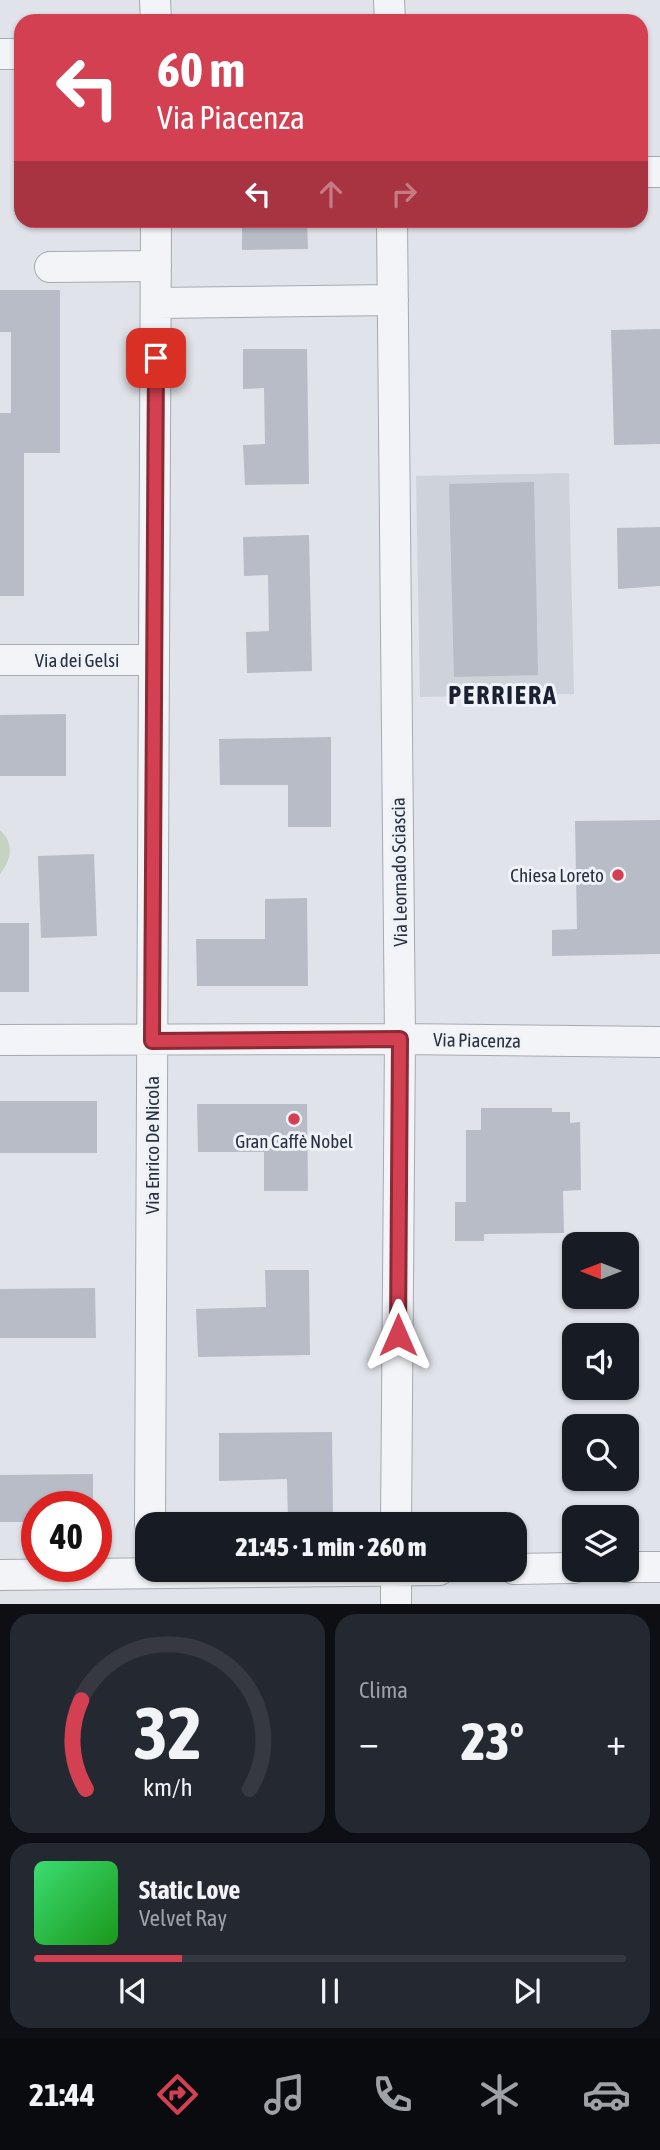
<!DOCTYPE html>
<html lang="it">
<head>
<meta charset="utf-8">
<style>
	:root { --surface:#171b24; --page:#242831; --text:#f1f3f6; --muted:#9ea1a6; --line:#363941; --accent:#d34052 }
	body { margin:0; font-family:"Asap Condensed",sans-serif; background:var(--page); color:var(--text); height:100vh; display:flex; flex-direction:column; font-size:26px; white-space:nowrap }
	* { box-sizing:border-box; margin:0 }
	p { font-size:23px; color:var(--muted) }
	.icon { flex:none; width:38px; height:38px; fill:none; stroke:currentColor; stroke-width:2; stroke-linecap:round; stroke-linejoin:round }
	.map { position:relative; height:1604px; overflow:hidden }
	.drawer { display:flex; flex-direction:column; gap:10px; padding:10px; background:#0d0f14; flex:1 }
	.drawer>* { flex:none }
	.top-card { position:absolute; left:14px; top:14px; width:634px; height:214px; border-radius:21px; box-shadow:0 2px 5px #0004; background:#d34052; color:#fff; overflow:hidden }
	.needle { width:46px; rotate:270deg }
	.fabs { position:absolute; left:562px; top:1232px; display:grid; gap:14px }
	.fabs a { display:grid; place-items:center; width:77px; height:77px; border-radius:14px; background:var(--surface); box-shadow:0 2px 5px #0004; font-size:35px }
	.speed { position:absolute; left:21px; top:1491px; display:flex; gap:14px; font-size:35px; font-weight:700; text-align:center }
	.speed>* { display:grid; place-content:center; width:91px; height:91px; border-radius:50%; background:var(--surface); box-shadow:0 2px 5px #0004; line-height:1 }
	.speed .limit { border:10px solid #d22; background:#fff; color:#111 }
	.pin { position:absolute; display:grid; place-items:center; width:60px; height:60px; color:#fff; margin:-30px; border-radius:14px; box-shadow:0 4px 10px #0006 }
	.me { position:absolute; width:77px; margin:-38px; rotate:0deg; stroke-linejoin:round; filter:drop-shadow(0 0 5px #0008) }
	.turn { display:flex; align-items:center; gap:24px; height:147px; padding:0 28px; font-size:32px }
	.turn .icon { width:91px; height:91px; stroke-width:2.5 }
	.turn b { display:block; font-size:49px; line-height:60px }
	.lanes { display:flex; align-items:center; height:66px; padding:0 28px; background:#0003; justify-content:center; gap:35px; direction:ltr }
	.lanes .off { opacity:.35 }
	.big { font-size:52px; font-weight:800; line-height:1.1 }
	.drawer .widget { flex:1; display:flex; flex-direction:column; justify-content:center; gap:10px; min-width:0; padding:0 24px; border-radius:21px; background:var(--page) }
	.drawer .dial { align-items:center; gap:0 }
	.dial svg { height:182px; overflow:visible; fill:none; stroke:var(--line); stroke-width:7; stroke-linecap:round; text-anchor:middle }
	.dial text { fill:var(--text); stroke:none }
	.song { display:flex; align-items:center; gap:21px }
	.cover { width:84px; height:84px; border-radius:10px; background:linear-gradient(135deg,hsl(140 70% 55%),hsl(120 70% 35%)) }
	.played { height:7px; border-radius:4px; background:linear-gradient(90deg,var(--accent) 25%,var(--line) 25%) }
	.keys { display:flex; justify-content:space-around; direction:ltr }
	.heat { display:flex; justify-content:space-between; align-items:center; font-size:38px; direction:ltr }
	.drawer .tiles { flex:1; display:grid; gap:10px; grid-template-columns:1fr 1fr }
	.widget:last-child { grid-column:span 2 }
	.trip { position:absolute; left:135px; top:1512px; width:392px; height:70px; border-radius:21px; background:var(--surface); box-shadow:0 2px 5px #0004; font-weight:800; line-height:70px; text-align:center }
	.tabs { display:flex; height:112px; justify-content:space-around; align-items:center; background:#090b0e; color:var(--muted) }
	.tabs .icon { width:49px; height:49px }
	.tabs .active { color:var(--accent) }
	.tabs b { font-size:32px; color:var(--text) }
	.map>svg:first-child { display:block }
	.built { fill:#ced2db }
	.green { fill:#c5d3c0 }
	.building { fill:#b7bcc6 }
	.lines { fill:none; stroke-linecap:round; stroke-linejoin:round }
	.minor-casing { stroke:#a5aab3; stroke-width:32 }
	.minor { stroke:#f3f4f7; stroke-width:30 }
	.route-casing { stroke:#892a35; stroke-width:18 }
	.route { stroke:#d34052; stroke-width:12 }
	.poi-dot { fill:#d34052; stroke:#eff2f7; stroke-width:2.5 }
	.labels { text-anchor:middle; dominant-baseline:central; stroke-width:6; stroke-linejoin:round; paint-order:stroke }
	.street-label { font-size:19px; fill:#283041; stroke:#eff2f7 }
	.poi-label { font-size:19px; fill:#283041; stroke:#eff2f7; text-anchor:end }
	.district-label { font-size:26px; font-weight:bold; letter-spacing:2px; fill:#1a2132; stroke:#eff2f7 }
</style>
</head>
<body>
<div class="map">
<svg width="660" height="1604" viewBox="0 0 660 1604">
	<rect width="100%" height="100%" fill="#e0e3e9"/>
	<!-- built -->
	<path class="built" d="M569,473L574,694L420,697L416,476Z"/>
	<!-- green -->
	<path class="green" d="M0,830C14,843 12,859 0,874Z"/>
	<!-- building -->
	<path class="building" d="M242,220H307L308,249L242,250Z
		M0,290H60V453H24V596H0V413H11V332H0Z
		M660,329V444L614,445L611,330Z
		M243,349H307L309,484L245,485L243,445L265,444L264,388L243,389Z
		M534,482L538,675L454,677L449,484Z
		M660,527V586L618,589L617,528Z
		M309,535L312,671L247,673L246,632L269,631L268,575L244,576L243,537Z
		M66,714V776H0V715Z
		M331,737V827H288V785H220L219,739Z
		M660,820V954L552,956V930L577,929L575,821Z
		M94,854L97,936L41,938L38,856Z
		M307,898L308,986H197L196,939H265V899Z
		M0,923H29V992H0Z
		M0,1101H97V1153H0Z
		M197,1104H307L308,1191H264V1152H198Z
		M481,1108H552V1112H570V1123L580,1122L581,1190L563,1191L564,1233L484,1234V1241H455V1202H466V1130H481Z
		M265,1270H309L310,1355L198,1357L196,1309L266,1307Z
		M95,1288L96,1338H0V1289Z
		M332,1432L333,1520L288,1521L287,1479L219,1481V1433Z
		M93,1474V1507L37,1506V1522H0V1475Z"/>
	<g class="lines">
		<defs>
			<path id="minor" d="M155,0L156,21
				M389,0L390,21
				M0,54H21
				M640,172H660
				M392,220L400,1039L396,1524
				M50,267L156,266
				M156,303L393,300
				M0,660H154
				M0,1040L400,1039L660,1042
				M150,1524L156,220
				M626,1567H660
				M514,1569L574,1568
				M0,1575L439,1570
				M396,1604V1570"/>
		</defs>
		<!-- minor casing -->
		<use href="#minor" class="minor-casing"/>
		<!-- minor -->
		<use href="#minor" class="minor"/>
	</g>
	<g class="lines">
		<defs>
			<path id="route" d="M156,358L152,1041L400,1039L398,1335"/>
		</defs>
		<!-- route casing -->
		<use href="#route" class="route-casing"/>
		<!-- route -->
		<use href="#route" class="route"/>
	</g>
	<!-- markers -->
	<g class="poi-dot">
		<circle cx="618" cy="875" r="7"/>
		<circle cx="294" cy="1119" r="7"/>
	</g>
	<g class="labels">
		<!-- street labels -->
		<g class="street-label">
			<text x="77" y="660">Via dei Gelsi</text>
			<text transform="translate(399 872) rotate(-91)">Via Leornado Sciascia</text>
			<text transform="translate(477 1040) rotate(1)">Via Piacenza</text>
			<text transform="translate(152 1145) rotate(-90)">Via Enrico De Nicola</text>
		</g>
		<!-- poi labels -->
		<g class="poi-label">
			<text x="604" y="875">Chiesa Loreto</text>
			<text x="294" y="1141" text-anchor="middle">Gran Caffè Nobel</text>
		</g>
		<!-- district labels -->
		<g class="district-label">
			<text x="503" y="695">PERRIERA</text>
		</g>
	</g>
</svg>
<div class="fabs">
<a><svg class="needle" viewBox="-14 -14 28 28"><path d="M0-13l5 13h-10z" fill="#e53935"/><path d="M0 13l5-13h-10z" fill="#9ea1a6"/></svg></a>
<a><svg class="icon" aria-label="sound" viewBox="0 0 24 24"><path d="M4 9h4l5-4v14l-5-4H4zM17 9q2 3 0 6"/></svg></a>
<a><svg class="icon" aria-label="search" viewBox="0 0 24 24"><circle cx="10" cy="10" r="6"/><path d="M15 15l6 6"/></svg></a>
<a><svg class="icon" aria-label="layers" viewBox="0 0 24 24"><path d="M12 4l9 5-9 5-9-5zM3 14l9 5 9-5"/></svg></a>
</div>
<div class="speed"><div class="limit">40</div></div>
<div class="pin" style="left:156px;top:358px;background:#d93025"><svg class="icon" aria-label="arrive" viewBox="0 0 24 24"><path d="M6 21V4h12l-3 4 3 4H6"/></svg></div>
<svg class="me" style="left:398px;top:1335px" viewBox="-20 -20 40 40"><path d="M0-17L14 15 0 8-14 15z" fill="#d34052" stroke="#fff" stroke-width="4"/></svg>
<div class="trip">21:45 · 1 min · 260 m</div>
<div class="top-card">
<div class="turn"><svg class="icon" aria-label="left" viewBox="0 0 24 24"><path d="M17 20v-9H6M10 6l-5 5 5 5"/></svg><div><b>60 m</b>Via Piacenza</div></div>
<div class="lanes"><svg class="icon" aria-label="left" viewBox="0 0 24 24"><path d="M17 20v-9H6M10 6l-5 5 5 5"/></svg><svg class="icon off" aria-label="ahead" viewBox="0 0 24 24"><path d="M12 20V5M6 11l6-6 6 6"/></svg><svg class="icon off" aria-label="right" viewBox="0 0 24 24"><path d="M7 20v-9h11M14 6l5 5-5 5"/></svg></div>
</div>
</div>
<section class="drawer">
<div class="tiles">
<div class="widget dial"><svg viewBox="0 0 100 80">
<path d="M14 69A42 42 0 1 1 86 69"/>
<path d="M14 69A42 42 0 0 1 12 30" stroke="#d34052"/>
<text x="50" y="56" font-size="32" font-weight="700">32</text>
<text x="50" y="72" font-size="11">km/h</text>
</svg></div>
<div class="widget"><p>Clima</p>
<div class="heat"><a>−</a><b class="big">23°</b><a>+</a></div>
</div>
<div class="widget">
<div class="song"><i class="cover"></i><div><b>Static Love</b><p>Velvet Ray</p></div></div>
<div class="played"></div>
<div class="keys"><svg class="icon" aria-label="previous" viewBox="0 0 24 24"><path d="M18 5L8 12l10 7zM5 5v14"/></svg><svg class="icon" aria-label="pause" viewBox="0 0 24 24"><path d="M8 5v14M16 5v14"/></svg><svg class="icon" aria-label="next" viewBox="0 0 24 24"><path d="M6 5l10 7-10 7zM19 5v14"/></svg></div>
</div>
</div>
</section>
<nav class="tabs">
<b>21:44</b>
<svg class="icon active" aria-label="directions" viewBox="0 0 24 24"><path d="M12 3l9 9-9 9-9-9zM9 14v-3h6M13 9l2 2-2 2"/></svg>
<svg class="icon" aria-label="music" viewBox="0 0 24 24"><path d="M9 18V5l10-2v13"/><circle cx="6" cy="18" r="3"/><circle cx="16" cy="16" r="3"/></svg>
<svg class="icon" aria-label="phone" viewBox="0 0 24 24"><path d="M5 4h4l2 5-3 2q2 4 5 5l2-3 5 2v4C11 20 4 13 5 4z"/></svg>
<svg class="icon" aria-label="climate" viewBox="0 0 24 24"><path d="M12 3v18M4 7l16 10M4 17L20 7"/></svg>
<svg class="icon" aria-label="car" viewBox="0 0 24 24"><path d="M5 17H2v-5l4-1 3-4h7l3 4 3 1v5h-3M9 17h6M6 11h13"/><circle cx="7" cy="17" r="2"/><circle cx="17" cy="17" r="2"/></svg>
</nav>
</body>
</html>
